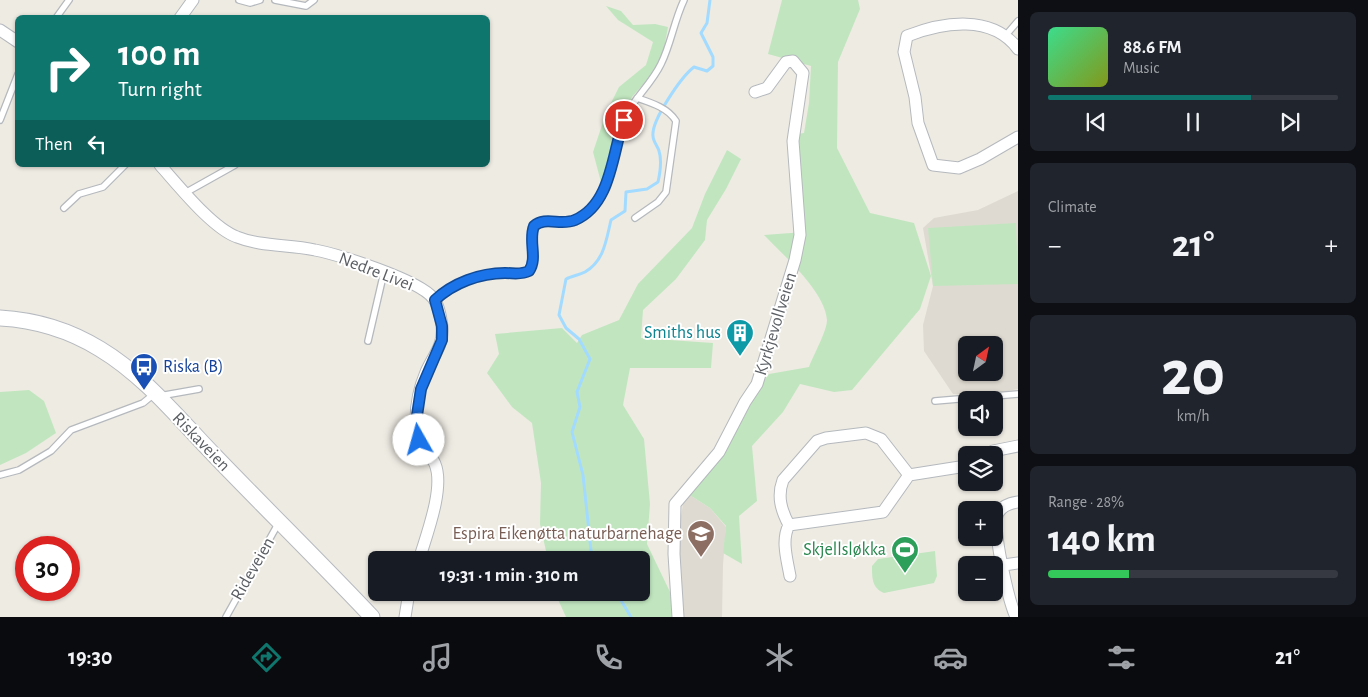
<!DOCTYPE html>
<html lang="en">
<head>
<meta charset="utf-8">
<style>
	:root { --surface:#171b24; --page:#20242c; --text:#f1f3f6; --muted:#9ea1a6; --line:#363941; --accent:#0f766e }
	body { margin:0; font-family:"Alegreya Sans",sans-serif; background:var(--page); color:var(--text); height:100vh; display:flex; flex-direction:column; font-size:19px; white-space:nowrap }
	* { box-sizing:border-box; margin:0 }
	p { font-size:16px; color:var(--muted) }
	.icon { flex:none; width:28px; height:28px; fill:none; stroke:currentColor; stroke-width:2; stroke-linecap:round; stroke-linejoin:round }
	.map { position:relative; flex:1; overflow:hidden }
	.panel { display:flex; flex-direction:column; gap:12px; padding:12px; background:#0d0f14; width:350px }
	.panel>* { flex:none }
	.top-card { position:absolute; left:15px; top:15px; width:475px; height:152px; border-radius:8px; box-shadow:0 1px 4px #0004; background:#0f766e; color:#fff; overflow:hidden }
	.needle { width:32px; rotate:33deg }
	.buttons { position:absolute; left:958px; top:336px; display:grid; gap:10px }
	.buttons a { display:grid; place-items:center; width:45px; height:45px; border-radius:8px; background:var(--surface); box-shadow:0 1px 4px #0004; font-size:25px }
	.speed { position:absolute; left:15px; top:536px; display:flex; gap:10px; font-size:25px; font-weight:700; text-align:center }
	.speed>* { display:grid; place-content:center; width:65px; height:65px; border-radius:50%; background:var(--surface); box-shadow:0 1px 4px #0004; line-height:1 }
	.speed .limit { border:8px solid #d22; background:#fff; color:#111 }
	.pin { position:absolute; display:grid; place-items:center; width:42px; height:42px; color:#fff; margin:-21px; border:2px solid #fff; border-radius:50%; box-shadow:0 1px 5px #0007 }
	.me { position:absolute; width:55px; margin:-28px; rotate:353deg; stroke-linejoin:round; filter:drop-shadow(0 0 4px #0008) }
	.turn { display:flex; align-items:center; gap:18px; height:105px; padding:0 20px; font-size:22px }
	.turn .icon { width:65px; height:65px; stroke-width:2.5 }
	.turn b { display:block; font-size:35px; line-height:42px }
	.then { display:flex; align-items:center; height:48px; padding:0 20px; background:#0003; gap:10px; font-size:19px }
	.big { font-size:38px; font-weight:700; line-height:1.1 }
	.panel .tile { flex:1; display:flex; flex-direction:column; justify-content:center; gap:8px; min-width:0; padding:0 18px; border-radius:8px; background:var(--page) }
	.panel .dial { align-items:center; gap:0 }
	.dial b { font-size:65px; line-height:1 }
	.song { display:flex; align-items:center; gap:15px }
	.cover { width:60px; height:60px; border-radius:8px; background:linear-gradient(135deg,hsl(150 70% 55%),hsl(70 70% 35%)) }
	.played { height:5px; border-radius:2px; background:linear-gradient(90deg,var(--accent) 70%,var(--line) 70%) }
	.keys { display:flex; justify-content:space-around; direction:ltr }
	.heat { display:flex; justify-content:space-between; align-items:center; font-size:28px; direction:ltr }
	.charge { height:8px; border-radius:4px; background:linear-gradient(90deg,#34c759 28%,var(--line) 0) }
	.trip { position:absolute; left:368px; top:551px; width:282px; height:50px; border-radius:8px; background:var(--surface); box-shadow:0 1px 4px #0004; font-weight:700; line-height:50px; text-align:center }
	.menu { display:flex; height:80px; justify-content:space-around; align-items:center; background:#090b0e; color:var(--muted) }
	.menu .icon { width:35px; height:35px }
	.menu .active { color:var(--accent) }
	.menu b { font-size:22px; color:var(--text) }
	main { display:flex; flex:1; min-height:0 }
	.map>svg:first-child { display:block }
	.education { fill:#dedad1; fill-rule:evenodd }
	.green { fill:#c1e6bf }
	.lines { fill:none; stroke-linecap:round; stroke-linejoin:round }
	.stream { stroke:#a2dbff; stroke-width:3 }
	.lane-casing { stroke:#b5b9bd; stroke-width:8 }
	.street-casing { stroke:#b5b9bd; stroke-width:13 }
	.secondary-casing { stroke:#b6babf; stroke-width:17 }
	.lane { stroke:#fff; stroke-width:5.5 }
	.street { stroke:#fff; stroke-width:11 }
	.secondary { stroke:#fff; stroke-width:15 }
	.route-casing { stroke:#114b97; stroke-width:12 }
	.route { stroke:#1a73e8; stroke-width:9 }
	.labels { text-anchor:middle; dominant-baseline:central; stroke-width:4; stroke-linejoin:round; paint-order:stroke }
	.street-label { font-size:18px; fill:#5b5f64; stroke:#fff }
	.culture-label { font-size:18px; fill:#0d838f; stroke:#fff; text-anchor:end }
	.transit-label { font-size:18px; fill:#164399; stroke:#fff; text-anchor:start }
	.education-label { font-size:18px; fill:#785e54; stroke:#fff; text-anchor:end }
	.leisure-label { font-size:18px; fill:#27864d; stroke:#fff; text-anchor:end }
</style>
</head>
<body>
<main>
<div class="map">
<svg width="1018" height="617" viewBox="0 0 1018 617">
	<rect width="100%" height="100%" fill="#eeebe3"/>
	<!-- education -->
	<path class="education" d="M1018,191V389L985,395L953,394L924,351L923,325L933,286L923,228L934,218L978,210ZM966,345H994V372H966Z
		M688,494L710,508L726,527L723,565L722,617H683L678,535L683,504Z"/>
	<!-- green -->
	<path class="green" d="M782,0H858L860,9L838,62L837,148L870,213L914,223L931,276L920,309L852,390L834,392L800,384L783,412L752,446L757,501L739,516L742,564L723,553L726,526L710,508L688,494C724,462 739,426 762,383L769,374L809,367C813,356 827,331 827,320C825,291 783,255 764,235L804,232L796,134L804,133L809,103L811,66L768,54Z
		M606,6L621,11L633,25L655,24L668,27L664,49L654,72L632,97L618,126L602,186L593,152L606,113L619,87L646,65L653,42L618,20Z
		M727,150L741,159L726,189L707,220L705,240L676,279L643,310L641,338L713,343L711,368H630L623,405L644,439L650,504L647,544L682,617H566L555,593L641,592V560H548L540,524L541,483L532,423L512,407L487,373L499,354L495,334L562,328L577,343L582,335L619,320L638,284L692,228L705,194Z
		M1016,223L1018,284L933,286L928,228Z
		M29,390L44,401L56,433L26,453L0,465V392Z
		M935,551L937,576L934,583L884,593C872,588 872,578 872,566L878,559Z"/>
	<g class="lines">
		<!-- stream -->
		<path class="stream" d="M592,560L583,475L572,432L580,407L577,392L590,359L579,339L566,328L559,315L566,279C572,276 579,275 585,272C604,261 606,241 611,220L625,211L626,192L647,189L658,182C660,173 662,160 659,151C658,146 653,142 653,136C651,121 681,77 694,67L707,71L713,66V57L701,33L707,23L710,0
			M616,592L631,617"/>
		<defs>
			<path id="lane" d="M239,0L250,3L260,0
				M275,0L306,6L314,0
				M56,18L69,0
				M1006,35L1018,21
				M0,120L18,74
				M185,193L235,165
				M64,208L79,194L103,187L125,165
				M635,218L658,202L666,192L676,121C668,108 652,103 637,98
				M435,299L456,285L482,276L526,272L532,265L531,234L534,226C548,214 567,232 590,209C613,185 611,151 623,121C632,100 651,85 661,64C671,44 674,21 684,0
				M368,341L384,272
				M161,397L165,395L199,389
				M935,401L1018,394
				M0,475L19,470L51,451L71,430L143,403L154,394
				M226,617L278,524"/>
			<path id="street" d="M180,18L193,0
				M0,30L18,42
				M1018,49C992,14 943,22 907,36L904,52L915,97L918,123L933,165L959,168L980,159L1018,137
				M160,165C178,185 212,228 237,237C262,247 289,244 315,250C340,255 419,280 433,298C439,305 441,318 442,327C444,345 433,356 426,372C420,386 416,405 416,420C415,439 428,448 435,464C445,488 426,536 419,560
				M988,455L993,451L1018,446
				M789,525C781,510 777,496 783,480L817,441L826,438L866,433L881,439L909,475
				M1004,565L1018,563
				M790,576C787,559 781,540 789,525L883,512L909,475L966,466
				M405,617L409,592
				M678,617L674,554L675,504L719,452L745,402L757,384L795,260L800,235L793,141L803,73L793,61L786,62L767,88L755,92
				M1016,617C1009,602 991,527 998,513C1002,506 1011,503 1018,502"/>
			<path id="secondary" d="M0,318C36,320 69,330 100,349C145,376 180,420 216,457C268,511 321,563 372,617"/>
		</defs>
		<!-- lane casing -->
		<use href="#lane" class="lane-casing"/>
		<!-- street casing -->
		<use href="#street" class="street-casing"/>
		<!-- secondary casing -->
		<use href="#secondary" class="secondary-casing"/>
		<!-- lane -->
		<use href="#lane" class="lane"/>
		<!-- street -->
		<use href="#street" class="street"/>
		<!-- secondary -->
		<use href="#secondary" class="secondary"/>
	</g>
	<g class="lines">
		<defs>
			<path id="route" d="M419,440L416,422L421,389L442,340V326L435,300C453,283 480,273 505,273C514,273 521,275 529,271C538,258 528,241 534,226C545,216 561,226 575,220C612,204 612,152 624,120"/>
		</defs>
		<!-- route casing -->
		<use href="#route" class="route-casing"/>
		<!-- route -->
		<use href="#route" class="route"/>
	</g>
	<!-- icons -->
	<defs>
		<symbol id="building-pin" viewBox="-11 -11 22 30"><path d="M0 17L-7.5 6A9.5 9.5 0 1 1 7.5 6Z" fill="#0f9aa8" stroke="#fff"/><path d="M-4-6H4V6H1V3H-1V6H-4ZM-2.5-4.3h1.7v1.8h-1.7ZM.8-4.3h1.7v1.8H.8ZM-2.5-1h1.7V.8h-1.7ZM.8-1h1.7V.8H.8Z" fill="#fff"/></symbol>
		<symbol id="bus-pin" viewBox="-11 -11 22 30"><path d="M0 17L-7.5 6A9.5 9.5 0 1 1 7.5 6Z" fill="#1a4fb4" stroke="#fff"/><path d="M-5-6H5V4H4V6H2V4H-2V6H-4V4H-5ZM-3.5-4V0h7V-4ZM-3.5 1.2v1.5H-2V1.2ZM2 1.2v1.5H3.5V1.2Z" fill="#fff"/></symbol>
		<symbol id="school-pin" viewBox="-11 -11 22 30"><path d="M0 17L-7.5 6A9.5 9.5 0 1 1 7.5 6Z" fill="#8d6e63" stroke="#fff"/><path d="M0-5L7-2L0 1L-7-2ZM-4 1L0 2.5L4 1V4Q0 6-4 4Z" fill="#fff"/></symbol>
		<symbol id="stadium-pin" viewBox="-11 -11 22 30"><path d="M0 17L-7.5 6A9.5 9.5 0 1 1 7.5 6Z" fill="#2e9e5b" stroke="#fff"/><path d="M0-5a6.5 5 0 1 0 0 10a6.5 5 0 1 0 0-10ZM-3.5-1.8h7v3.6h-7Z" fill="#fff"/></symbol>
	</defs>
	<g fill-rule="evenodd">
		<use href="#building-pin" x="724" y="317" width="32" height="43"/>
		<use href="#bus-pin" x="128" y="351" width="32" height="43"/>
		<use href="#school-pin" x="685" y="518" width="32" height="43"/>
		<use href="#stadium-pin" x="889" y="534" width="32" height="43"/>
	</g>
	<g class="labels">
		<!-- street labels -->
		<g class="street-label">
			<text transform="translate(376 272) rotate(21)">Nedre Livei</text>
			<text transform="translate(776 324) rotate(-73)">Kyrkjevollveien</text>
			<text transform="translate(201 442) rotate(46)">Riskaveien</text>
			<text transform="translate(253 569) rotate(-60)">Rideveien</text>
		</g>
		<!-- culture labels -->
		<g class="culture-label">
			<text x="721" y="333">Smiths hus</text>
		</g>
		<!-- transit labels -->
		<g class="transit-label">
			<text x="163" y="367">Riska (B)</text>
		</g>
		<!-- education labels -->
		<g class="education-label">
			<text x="682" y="534">Espira Eikenøtta naturbarnehage</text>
		</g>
		<!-- leisure labels -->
		<g class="leisure-label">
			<text x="886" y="550">Skjellsløkka</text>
		</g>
	</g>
</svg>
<div class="buttons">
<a><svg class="needle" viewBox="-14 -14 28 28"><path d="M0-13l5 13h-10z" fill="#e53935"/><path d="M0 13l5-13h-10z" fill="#9ea1a6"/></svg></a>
<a><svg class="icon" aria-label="sound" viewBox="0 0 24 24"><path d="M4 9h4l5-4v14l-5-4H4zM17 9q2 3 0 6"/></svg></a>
<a><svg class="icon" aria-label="layers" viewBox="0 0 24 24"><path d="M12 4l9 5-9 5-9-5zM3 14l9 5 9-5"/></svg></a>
<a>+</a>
<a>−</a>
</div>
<div class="speed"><div class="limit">30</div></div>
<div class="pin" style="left:624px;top:120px;background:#d93025"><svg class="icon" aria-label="arrive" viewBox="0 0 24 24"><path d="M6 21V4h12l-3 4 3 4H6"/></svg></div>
<svg class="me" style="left:419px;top:440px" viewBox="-20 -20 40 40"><circle r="19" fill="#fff"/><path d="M0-13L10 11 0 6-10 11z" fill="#1a73e8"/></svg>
<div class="trip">19:31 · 1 min · 310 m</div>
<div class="top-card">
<div class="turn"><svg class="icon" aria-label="right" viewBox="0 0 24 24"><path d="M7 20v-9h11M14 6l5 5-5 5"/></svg><div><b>100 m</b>Turn right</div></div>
<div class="then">Then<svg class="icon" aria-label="left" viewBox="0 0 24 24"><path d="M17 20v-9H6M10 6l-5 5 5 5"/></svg></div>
</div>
</div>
<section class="panel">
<div class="tile">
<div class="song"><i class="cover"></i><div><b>88.6 FM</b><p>Music</p></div></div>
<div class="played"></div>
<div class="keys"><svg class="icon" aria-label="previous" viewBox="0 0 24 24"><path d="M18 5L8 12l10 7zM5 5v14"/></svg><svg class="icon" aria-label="pause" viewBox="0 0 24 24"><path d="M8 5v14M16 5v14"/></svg><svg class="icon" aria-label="next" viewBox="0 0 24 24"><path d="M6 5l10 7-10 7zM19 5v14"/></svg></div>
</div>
<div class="tile"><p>Climate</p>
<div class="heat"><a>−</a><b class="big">21°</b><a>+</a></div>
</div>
<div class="tile dial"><b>20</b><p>km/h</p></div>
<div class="tile"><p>Range · 28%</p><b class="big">140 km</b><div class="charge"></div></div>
</section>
</main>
<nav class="menu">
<b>19:30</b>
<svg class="icon active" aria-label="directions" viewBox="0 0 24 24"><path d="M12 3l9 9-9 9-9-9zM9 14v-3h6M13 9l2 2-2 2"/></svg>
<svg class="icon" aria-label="music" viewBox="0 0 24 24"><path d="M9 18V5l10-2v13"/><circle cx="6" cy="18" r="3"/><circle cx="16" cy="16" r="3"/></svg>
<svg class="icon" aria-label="phone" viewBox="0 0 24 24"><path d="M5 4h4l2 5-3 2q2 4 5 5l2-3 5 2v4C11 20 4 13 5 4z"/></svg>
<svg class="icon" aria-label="climate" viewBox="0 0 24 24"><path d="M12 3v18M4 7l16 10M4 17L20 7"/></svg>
<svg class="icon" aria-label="car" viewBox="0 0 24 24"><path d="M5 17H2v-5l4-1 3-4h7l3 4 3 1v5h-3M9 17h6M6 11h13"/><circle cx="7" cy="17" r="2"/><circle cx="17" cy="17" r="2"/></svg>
<svg class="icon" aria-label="filters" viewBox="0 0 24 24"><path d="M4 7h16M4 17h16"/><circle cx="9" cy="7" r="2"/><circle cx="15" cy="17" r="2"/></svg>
<b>21°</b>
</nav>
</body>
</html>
